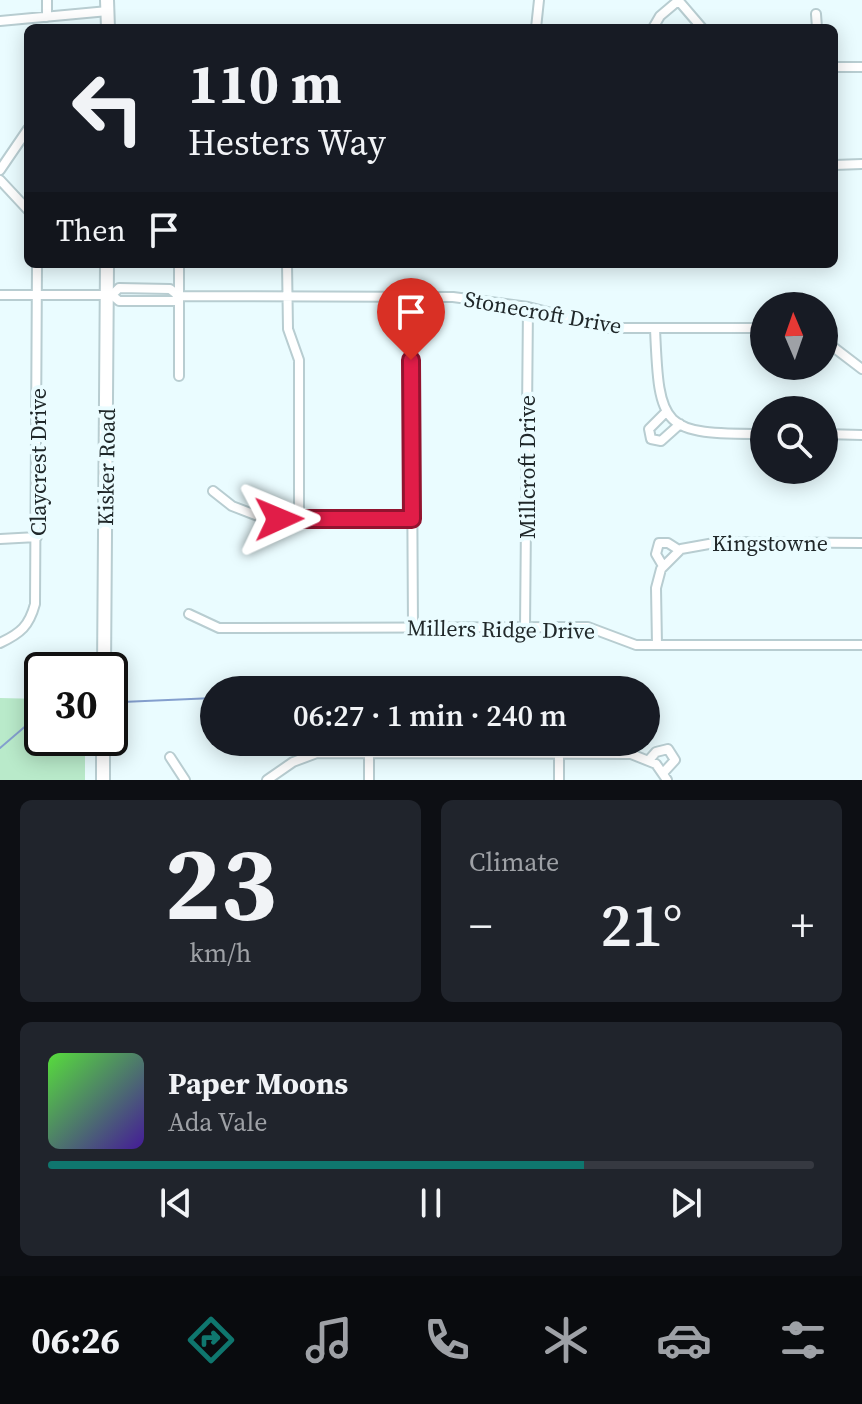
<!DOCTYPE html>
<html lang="en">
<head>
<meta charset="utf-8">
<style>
	:root { --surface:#171b24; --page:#20242c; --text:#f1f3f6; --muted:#9ea1a6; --line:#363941; --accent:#0f766e }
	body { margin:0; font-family:"Source Serif 4",serif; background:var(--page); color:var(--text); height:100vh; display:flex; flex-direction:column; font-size:30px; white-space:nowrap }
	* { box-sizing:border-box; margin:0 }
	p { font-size:26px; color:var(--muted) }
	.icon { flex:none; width:44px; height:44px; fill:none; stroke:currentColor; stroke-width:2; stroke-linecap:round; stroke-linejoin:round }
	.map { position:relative; height:780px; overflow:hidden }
	.side { display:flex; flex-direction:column; gap:20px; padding:20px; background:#0d0f14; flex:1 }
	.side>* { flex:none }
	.guide { position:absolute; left:24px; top:24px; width:814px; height:244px; border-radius:12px; box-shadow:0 4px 20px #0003; background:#171b24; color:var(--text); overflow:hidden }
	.needle { width:52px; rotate:358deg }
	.fabs { position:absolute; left:750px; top:292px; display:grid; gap:16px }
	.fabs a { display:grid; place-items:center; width:88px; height:88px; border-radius:50%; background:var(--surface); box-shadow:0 4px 20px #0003; font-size:40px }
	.speed { position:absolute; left:24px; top:652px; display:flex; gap:16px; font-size:40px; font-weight:700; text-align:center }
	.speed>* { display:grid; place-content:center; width:104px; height:104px; border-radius:50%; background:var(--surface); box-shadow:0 4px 20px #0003; line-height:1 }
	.speed .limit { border:4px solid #111; border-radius:12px; background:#fff; color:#111 }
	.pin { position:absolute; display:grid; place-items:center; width:68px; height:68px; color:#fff; margin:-82px -34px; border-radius:50% 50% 50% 0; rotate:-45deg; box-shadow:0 0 8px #0007 }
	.pin .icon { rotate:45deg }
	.me { position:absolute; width:88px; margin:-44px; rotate:89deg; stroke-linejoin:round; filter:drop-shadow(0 0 6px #0008) }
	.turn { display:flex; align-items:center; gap:28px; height:168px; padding:0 32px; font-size:36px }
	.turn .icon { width:104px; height:104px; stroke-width:2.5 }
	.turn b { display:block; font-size:56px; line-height:68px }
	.then { display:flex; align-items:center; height:76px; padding:0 32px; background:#0003; gap:16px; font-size:30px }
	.big { font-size:60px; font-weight:600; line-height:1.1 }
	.side .card { flex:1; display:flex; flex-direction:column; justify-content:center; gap:12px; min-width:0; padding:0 28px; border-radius:12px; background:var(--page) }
	.side .dial { align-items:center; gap:0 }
	.dial b { font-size:104px; line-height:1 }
	.song { display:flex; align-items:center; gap:24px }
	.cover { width:96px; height:96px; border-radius:12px; background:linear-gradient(135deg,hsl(110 70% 55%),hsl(260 70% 35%)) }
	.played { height:8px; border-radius:4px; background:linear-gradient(90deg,var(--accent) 70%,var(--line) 70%) }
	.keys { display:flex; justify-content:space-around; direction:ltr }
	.heat { display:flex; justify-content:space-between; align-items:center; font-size:44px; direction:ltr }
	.side .tiles { flex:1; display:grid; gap:20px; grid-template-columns:1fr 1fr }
	.card:last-child { grid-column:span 2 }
	.trip { position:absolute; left:200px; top:676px; width:460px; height:80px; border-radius:40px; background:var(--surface); box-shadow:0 4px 20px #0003; font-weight:600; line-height:80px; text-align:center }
	.dock { display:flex; height:128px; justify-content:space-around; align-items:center; background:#090b0e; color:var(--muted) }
	.dock .icon { width:56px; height:56px }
	.dock .on { color:var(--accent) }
	.dock b { font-size:36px; color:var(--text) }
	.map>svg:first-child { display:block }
	.green { fill:#b9eaca }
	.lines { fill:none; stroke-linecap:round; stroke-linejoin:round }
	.stream { stroke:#849fce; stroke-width:2 }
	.street-casing { stroke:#b8cdd1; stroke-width:12 }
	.secondary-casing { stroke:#b8cdd1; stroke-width:16 }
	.street { stroke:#fff; stroke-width:8 }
	.secondary { stroke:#fff; stroke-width:12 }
	.route-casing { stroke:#92132f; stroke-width:20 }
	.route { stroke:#e11d48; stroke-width:14 }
	.labels { text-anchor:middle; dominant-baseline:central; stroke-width:8; stroke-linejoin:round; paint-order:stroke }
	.street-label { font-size:22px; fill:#20282a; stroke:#eafcff }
</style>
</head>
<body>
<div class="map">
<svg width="862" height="780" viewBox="0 0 862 780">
	<rect width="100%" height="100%" fill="#eafcff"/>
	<!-- green -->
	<path class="green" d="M0,698L42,699V738H85V780H0Z"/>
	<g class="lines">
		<!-- stream -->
		<path class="stream" d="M122,702L214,698
			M0,748L42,712"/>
		<defs>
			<path id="street" d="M47,0V17
				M678,0L702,28
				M816,14L817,28
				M0,21L108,11
				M536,28L539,0
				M653,28L660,16L679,0
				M834,67H862
				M834,165L862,164
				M0,170L28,129
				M0,180L28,210
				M287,264L288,329L299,360V518
				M0,295H112L119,301H174L179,296L453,297L528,307L610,328H764
				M112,295L119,288L170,289L179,296
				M411,296L413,627
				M655,328C659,430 662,434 764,434
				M824,340L862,369
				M179,376V264
				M666,412L649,429L651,439L661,441L680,424
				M824,434L862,435
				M213,491L232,506L263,518L412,519
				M0,539L37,537
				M663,566L656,554L659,543H668L679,550
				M189,614L219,628L588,627L636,645H862
				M525,628L528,307
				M0,643C21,633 29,626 35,604L37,264
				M657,645L656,588L661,569L681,549L720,542L862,543
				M559,752V780
				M170,757L185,780
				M649,760L656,752L668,749L675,760L664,772
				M267,780L293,762L317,753L631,754L656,764L667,780
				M369,780V752"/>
			<path id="secondary" d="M107,0L108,28
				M104,670L107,264
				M103,780V738"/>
		</defs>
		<!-- street casing -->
		<use href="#street" class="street-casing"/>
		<!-- secondary casing -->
		<use href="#secondary" class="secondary-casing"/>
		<!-- street -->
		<use href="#street" class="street"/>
		<!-- secondary -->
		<use href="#secondary" class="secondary"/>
	</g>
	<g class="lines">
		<defs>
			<path id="route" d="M279,519H412L411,360"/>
		</defs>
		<!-- route casing -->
		<use href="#route" class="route-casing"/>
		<!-- route -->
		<use href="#route" class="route"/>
	</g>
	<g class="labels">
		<!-- street labels -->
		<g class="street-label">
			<text transform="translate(543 312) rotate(10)">Stonecroft Drive</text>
			<text transform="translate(38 462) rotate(-90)">Claycrest Drive</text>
			<text transform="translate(106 467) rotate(-89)">Kisker Road</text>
			<text transform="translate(527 467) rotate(-90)">Millcroft Drive</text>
			<text x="770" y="543">Kingstowne</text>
			<text transform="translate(501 629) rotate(1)">Millers Ridge Drive</text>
		</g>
	</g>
</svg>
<div class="fabs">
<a><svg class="needle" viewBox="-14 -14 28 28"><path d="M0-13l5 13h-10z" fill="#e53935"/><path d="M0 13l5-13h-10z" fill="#9ea1a6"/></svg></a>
<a><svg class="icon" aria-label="search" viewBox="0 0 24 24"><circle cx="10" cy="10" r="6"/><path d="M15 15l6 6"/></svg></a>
</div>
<div class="speed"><div class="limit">30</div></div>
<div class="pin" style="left:411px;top:360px;background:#d93025"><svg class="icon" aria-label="arrive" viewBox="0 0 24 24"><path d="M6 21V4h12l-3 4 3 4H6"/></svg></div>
<svg class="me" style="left:279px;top:519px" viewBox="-20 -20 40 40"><path d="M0-17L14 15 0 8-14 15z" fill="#e11d48" stroke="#fff" stroke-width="4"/></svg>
<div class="trip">06:27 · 1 min · 240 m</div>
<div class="guide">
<div class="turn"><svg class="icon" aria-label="left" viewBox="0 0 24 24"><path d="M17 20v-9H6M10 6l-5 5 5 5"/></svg><div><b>110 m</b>Hesters Way</div></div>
<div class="then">Then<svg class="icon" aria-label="arrive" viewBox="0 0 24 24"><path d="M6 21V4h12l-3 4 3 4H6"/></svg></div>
</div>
</div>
<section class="side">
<div class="tiles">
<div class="card dial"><b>23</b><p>km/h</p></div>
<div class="card"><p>Climate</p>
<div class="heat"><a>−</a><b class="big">21°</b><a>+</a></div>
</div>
<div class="card">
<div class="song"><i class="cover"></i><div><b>Paper Moons</b><p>Ada Vale</p></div></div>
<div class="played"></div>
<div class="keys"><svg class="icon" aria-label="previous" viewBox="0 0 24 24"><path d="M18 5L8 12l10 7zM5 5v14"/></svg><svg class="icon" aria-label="pause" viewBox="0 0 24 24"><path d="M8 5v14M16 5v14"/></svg><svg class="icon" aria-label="next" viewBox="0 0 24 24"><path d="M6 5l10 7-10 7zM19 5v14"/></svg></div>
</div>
</div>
</section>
<nav class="dock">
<b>06:26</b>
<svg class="icon on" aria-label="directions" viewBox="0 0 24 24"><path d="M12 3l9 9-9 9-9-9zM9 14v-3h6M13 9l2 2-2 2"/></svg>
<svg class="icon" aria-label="music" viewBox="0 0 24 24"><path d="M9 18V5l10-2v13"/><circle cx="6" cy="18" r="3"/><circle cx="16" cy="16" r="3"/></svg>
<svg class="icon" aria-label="phone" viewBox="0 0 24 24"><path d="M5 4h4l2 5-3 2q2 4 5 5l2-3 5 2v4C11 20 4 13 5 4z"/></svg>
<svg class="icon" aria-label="climate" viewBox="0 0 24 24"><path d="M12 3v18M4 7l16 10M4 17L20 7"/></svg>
<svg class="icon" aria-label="car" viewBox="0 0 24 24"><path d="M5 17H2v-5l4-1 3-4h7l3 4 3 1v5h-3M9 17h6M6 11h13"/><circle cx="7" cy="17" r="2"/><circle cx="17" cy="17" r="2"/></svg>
<svg class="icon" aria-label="filters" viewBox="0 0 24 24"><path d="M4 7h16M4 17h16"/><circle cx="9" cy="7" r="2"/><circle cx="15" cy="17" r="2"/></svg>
</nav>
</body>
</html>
